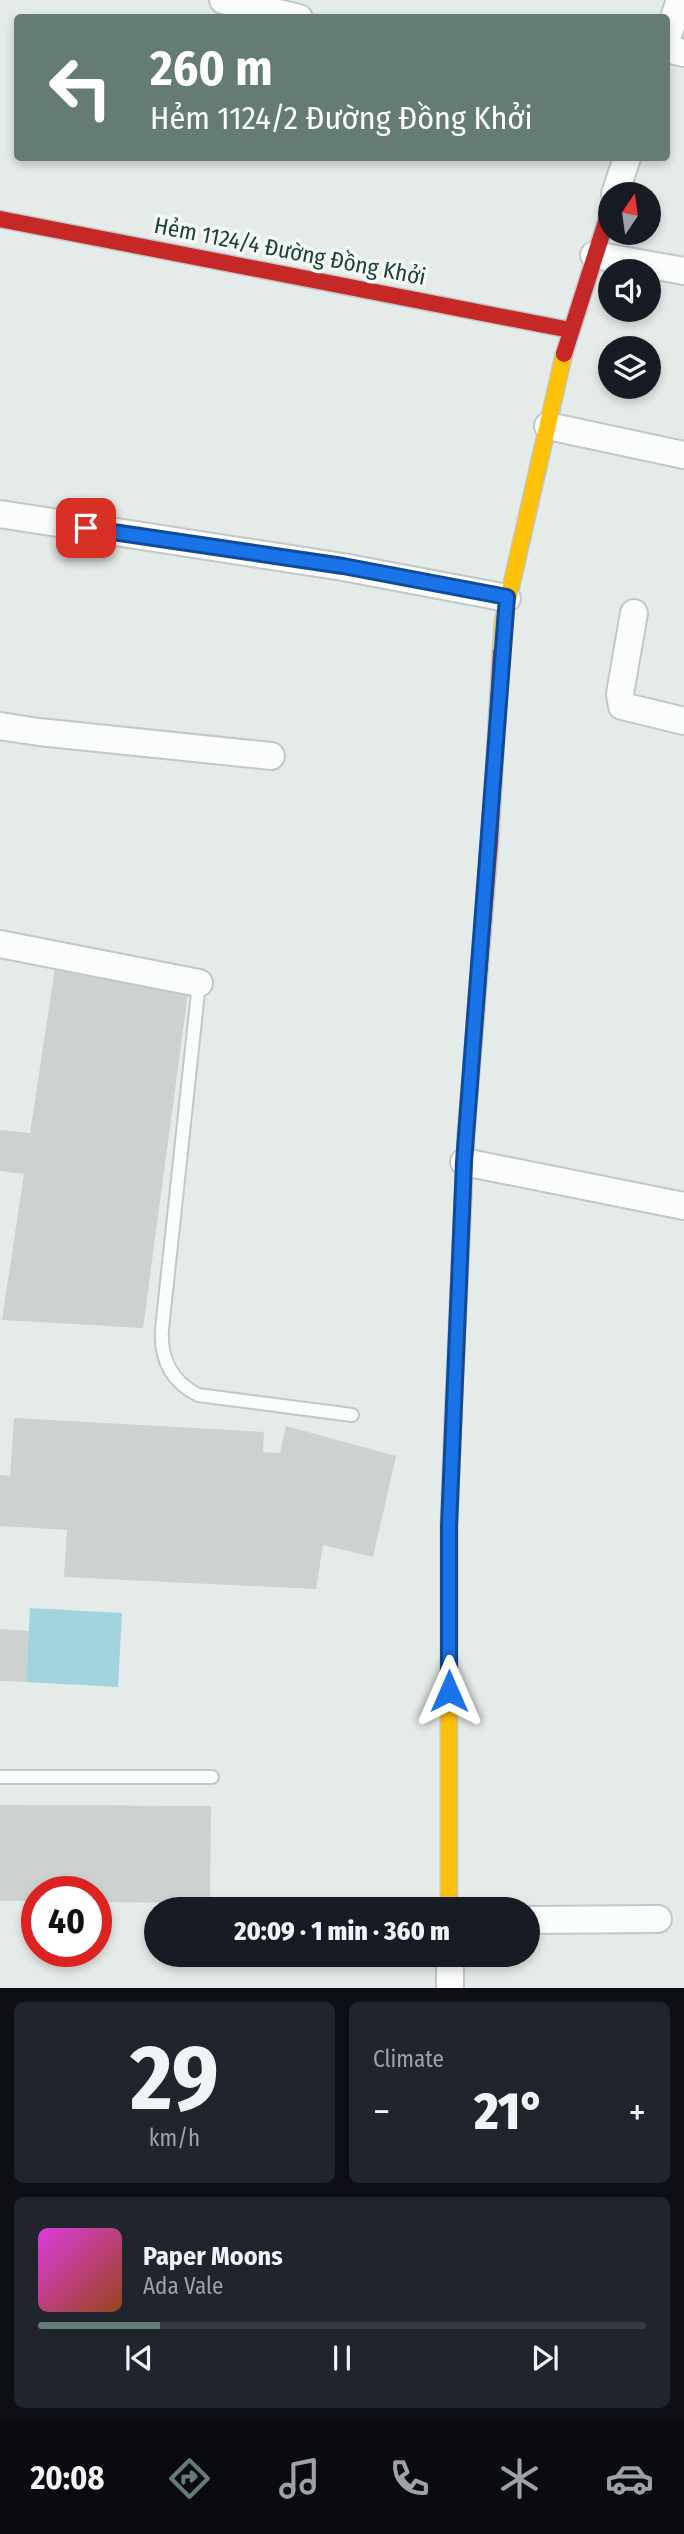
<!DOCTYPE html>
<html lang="en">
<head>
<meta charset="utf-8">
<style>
	:root { --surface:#171b24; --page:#20242c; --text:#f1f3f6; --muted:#9ea1a6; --line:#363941; --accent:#657c76 }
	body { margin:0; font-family:"Fira Sans Condensed",sans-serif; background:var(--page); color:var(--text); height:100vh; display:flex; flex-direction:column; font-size:26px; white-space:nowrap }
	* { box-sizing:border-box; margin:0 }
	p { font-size:23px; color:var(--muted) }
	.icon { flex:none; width:38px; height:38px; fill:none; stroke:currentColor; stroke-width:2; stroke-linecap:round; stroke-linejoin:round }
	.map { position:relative; height:1988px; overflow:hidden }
	.drawer { display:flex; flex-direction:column; gap:14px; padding:14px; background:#0d0f14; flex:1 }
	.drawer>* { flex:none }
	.hud { position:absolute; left:14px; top:14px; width:656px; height:147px; border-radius:7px; box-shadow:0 4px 10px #0003; background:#657c76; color:#fff; overflow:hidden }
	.needle { width:46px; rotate:13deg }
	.buttons { position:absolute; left:598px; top:182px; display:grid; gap:14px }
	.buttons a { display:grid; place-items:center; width:63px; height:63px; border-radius:50%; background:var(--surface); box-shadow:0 4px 10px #0003; font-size:35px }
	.speed { position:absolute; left:21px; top:1876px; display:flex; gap:14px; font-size:35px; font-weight:700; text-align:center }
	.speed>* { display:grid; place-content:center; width:91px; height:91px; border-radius:50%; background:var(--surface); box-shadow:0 4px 10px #0003; line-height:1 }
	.speed .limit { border:10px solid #d22; background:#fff; color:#111 }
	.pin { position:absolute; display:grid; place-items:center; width:60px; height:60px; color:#fff; margin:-30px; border-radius:14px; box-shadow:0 4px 10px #0006 }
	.me { position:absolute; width:77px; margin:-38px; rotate:0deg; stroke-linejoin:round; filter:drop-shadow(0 0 5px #0008) }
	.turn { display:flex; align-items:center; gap:24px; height:147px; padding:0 21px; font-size:32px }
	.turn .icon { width:91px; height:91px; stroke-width:2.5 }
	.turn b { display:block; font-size:49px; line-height:60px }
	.big { font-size:52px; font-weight:800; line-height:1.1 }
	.drawer .card { flex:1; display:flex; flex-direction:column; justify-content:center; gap:10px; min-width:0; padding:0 24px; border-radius:10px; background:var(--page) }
	.drawer .dial { align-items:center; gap:0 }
	.dial b { font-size:91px; line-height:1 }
	.song { display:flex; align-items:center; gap:21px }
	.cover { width:84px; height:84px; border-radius:10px; background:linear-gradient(135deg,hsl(300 70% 55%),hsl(20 70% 35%)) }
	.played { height:7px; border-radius:4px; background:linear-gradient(90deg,var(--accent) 20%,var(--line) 20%) }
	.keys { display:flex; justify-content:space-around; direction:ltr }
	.heat { display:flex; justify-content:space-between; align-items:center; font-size:38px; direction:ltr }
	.drawer .tiles { flex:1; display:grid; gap:14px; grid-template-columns:1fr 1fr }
	.card:last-child { grid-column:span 2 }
	.trip { position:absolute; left:144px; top:1897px; width:396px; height:70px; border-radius:35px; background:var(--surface); box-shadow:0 4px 10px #0003; font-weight:800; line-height:70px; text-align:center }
	.tabs { display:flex; height:112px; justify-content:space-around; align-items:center; background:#090b0e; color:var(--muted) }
	.tabs .icon { width:49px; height:49px }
	.tabs .selected { color:var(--accent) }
	.tabs b { font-size:32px; color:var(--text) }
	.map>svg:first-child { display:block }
	.water { fill:#a1d4de }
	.building { fill:#ccd2cf }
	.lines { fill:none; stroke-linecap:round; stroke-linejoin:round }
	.lane-casing { stroke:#c2c8c5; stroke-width:16 }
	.street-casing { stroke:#c2c8c5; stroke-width:30 }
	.fast-casing { stroke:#c0c9c5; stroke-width:19 }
	.slow-casing { stroke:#c0c9c5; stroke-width:19 }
	.jam-casing { stroke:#c0c9c5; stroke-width:19 }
	.lane { stroke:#fbfcfc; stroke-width:12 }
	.street { stroke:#fbfcfc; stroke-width:26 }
	.fast { stroke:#4caf50; stroke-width:16 }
	.slow { stroke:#ffc107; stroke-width:16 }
	.jam { stroke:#c62828; stroke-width:16 }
	.route-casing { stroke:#114b97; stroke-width:18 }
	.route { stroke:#1a73e8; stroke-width:12 }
	.labels { text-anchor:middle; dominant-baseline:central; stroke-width:7; stroke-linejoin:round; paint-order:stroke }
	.street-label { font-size:23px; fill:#204138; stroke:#f3faf6 }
</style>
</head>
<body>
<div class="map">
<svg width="684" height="1988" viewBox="0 0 684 1988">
	<rect width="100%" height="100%" fill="#e5ebe8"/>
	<!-- water -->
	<path class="water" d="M30,1608L122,1613L118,1687L26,1682Z"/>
	<!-- building -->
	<path class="building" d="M55,968L188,993L143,1328L2,1320L24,1174L0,1171V1130L30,1133Z
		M14,1418L264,1432L263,1452L280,1453L286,1426L396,1456L373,1557L323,1545L316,1589L64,1577L67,1530L0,1526V1475L10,1476Z
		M0,1629L29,1631L26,1682L0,1681Z
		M0,1805L211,1806L210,1903L96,1902V1892H37V1901H0Z"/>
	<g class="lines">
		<defs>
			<path id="lane" d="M199,983L162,1329C160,1359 171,1381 198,1395L352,1415
				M0,1777H212"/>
			<path id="street" d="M223,0L299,18
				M667,38L680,0
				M667,49L684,53
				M615,194L627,158
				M594,255L684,271
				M548,426L684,455
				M0,514L343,567L507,598
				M634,613L620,694L622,706L684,721
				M0,726L39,732L271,756
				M0,944L199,983
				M464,1162L684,1206
				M527,1920L658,1919
				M450,1955V1988"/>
			<path id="fast" d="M453,1418L466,1134"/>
			<path id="slow" d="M501,652L503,622L564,354
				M449,1909V1527L453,1418"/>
			<path id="jam" d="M0,219L570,330
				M564,354L611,206
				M466,1134L490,841L501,652"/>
		</defs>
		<!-- lane casing -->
		<use href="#lane" class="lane-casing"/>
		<!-- street casing -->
		<use href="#street" class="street-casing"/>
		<!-- fast casing -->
		<use href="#fast" class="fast-casing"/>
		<!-- slow casing -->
		<use href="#slow" class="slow-casing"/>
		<!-- jam casing -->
		<use href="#jam" class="jam-casing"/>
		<!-- lane -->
		<use href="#lane" class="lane"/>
		<!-- street -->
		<use href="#street" class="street"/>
		<!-- fast -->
		<use href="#fast" class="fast"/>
		<!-- slow -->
		<use href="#slow" class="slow"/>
		<!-- jam -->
		<use href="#jam" class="jam"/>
	</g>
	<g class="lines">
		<defs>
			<path id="route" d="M86,528L343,566L507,597L464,1162L449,1527V1691"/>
		</defs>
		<!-- route casing -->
		<use href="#route" class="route-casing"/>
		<!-- route -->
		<use href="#route" class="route"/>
	</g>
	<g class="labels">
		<!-- street labels -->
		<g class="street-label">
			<text transform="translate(290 251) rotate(11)">Hẻm 1124/4 Đường Đồng Khởi</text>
		</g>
	</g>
</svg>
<div class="buttons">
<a><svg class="needle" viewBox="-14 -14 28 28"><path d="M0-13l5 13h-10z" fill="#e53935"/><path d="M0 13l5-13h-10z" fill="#9ea1a6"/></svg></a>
<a><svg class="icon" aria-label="sound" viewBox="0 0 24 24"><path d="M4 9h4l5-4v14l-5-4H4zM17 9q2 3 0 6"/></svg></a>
<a><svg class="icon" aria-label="layers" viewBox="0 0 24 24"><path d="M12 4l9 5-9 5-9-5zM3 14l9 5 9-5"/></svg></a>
</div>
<div class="speed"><div class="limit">40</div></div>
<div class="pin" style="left:86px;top:528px;background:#d93025"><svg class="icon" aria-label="arrive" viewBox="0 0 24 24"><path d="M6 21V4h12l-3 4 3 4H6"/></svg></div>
<svg class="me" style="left:449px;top:1691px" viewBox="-20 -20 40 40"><path d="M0-17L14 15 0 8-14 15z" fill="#1a73e8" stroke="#fff" stroke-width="4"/></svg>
<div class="trip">20:09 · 1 min · 360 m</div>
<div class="hud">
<div class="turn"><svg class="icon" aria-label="left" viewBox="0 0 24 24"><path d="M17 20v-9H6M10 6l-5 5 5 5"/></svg><div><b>260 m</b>Hẻm 1124/2 Đường Đồng Khởi</div></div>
</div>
</div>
<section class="drawer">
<div class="tiles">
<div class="card dial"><b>29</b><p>km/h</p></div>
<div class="card"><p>Climate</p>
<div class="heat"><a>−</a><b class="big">21°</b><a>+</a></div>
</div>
<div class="card">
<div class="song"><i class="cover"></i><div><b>Paper Moons</b><p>Ada Vale</p></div></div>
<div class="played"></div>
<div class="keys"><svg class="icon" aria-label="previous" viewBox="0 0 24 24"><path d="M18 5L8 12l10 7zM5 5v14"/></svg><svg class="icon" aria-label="pause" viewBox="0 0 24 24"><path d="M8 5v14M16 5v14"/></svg><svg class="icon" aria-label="next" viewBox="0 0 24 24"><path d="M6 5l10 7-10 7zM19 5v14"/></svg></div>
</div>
</div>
</section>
<nav class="tabs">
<b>20:08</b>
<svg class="icon selected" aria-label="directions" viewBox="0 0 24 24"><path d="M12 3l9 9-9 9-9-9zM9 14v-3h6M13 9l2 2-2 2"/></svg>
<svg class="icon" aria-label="music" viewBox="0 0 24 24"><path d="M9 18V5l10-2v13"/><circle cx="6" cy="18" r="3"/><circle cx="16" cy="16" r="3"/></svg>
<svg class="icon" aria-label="phone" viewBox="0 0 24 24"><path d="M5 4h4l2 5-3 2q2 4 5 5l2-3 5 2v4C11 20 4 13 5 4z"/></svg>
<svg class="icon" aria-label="climate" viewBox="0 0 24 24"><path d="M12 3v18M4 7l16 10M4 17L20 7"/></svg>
<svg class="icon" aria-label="car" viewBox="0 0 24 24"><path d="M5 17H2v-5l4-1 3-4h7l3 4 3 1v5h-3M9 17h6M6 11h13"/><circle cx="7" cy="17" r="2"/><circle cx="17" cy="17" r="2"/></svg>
</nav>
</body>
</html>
